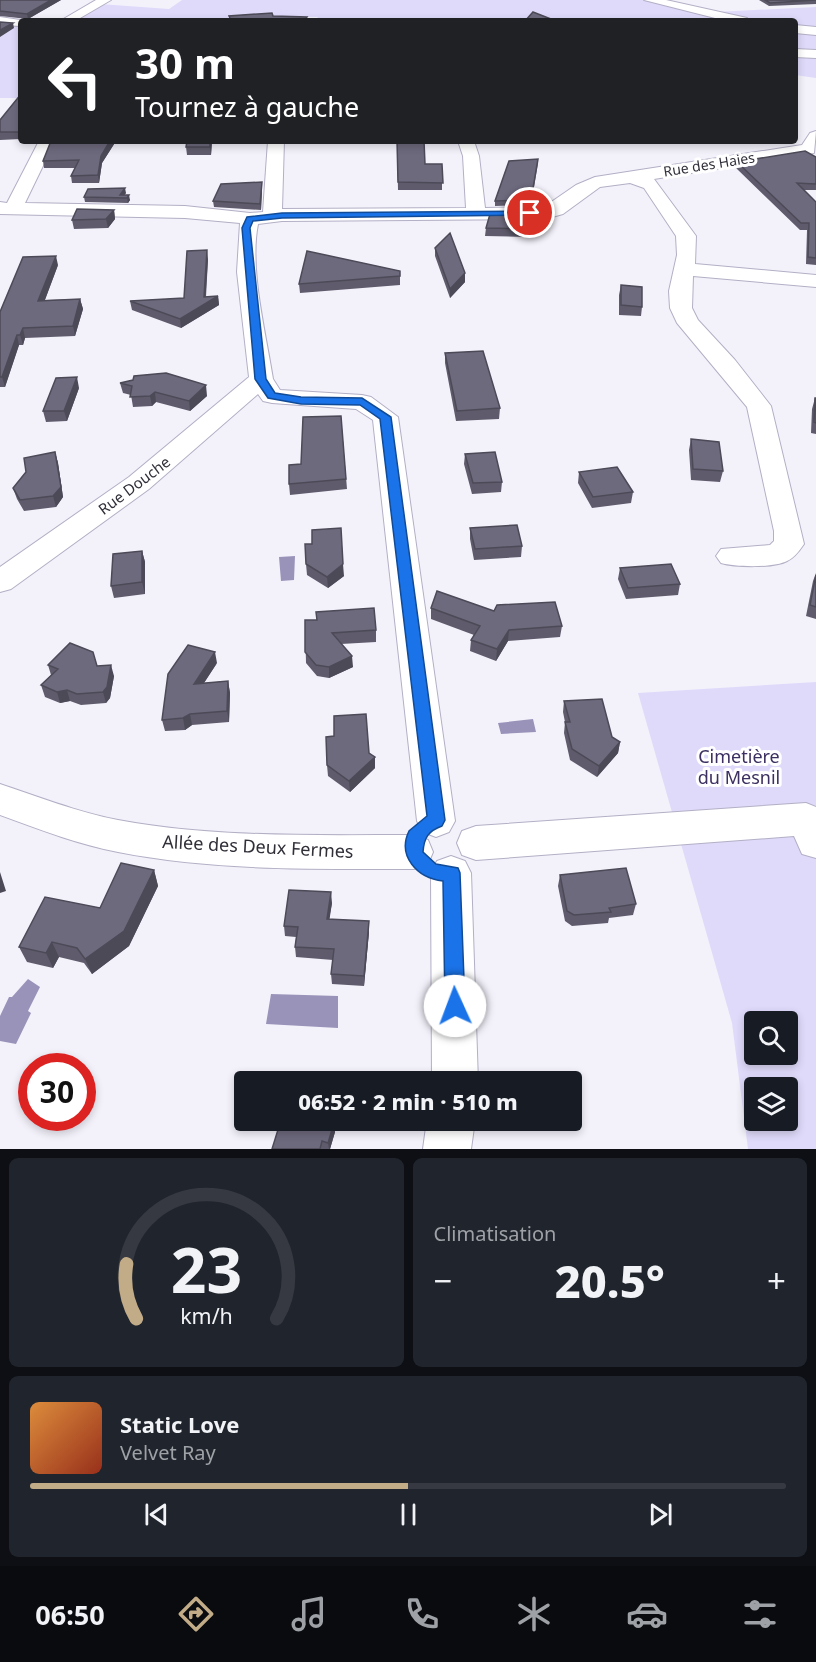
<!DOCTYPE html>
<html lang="fr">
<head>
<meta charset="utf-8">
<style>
	:root { --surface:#171b24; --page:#20242c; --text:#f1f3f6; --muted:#9ea1a6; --line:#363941; --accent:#c2ab87 }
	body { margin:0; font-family:"Noto Sans",sans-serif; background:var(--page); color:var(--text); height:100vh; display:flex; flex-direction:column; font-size:22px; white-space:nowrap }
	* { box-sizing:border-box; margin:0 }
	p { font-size:20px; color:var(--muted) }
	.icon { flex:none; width:33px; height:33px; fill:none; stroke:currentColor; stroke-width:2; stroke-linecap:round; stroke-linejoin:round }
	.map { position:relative; height:1149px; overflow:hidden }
	.details { display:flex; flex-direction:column; gap:9px; padding:9px; background:#0d0f14; flex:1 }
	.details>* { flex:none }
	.hud { position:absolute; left:18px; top:18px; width:780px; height:126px; border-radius:6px; box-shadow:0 3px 9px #0003; background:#202124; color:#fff; overflow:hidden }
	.buttons { position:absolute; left:744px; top:1011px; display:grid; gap:12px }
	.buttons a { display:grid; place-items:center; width:54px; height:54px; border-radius:6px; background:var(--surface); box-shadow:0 3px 9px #0003; font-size:30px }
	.speed { position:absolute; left:18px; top:1053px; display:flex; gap:12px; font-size:30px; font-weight:700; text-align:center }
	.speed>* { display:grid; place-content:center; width:78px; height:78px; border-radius:50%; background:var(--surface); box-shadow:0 3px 9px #0003; line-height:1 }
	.speed .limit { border:9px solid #d22; background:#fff; color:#111 }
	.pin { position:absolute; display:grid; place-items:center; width:51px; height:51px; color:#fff; margin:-26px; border:3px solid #fff; border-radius:50%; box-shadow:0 2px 6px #0007 }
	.me { position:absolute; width:66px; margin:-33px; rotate:358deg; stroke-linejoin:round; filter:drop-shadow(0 0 4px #0008) }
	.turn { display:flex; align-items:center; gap:21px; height:126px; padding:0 18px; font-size:27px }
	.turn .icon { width:78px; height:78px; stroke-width:2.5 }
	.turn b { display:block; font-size:42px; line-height:51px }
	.big { font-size:45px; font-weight:800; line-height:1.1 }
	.details .widget { flex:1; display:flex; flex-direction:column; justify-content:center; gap:9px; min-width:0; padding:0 21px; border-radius:9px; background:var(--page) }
	.details .dial { align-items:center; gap:0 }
	.dial svg { height:156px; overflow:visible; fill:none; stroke:var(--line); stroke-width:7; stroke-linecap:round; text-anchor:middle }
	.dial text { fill:var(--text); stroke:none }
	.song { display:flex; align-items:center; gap:18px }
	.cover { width:72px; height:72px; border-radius:9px; background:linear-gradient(135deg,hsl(30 70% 55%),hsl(10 70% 35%)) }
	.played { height:6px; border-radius:3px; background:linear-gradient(90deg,var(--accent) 50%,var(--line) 50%) }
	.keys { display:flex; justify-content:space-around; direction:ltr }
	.heat { display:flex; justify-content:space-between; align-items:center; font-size:33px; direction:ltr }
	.details .tiles { flex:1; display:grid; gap:9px; grid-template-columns:1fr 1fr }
	.widget:last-child { grid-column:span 2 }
	.trip { position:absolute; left:234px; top:1071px; width:348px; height:60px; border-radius:6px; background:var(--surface); box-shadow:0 3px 9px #0003; font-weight:800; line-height:60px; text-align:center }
	.dock { display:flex; height:96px; justify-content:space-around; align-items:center; background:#090b0e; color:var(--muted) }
	.dock .icon { width:42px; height:42px }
	.dock .on { color:var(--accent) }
	.dock b { font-size:27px; color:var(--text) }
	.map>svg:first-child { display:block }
	.green { fill:#dfdafa; fill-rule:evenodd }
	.water { fill:#9a93b9 }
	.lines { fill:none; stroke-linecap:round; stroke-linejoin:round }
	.minor-casing { stroke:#b3afc5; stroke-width:2 }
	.path { stroke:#898891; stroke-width:1.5; stroke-dasharray:3 1.5; stroke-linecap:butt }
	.minor { fill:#fff; fill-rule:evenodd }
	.wall { fill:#5f5b6c }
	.shaded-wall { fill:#4d4a58 }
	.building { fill:#6e6a7e; stroke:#4d4a58; stroke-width:1.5 }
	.route { fill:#1a73e8; stroke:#114b97; stroke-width:1.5 }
	.labels { text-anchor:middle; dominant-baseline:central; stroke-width:6; stroke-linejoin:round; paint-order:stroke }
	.far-street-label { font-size:14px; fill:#312f38; stroke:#fff }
	.street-label { font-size:15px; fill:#312f38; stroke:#fff }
	.near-park-label { font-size:18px; fill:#3c2f61; stroke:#fff }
	.near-street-label { font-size:18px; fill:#312f38; stroke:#fff }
</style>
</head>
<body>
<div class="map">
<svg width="816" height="1149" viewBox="0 0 816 1149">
	<rect width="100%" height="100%" fill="#f3f2fb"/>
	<!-- green -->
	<path class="green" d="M182,0H643L695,13L816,7V78L795,75V21H321L317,17H276L236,21H69L100,4L169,9Z
		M0,23L21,25V98H0Z
		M816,682V1149H748L732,1023L638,693ZM754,1022H788V1054H754ZM754,1088H788V1120H754Z"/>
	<!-- water -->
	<path class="water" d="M295,556L294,580L281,581L279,557Z
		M533,719L536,732L501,734L498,723Z
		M28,979L40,987L28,1011L31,1013L16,1044L0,1041V1016L9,997H12Z
		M271,994L338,996V1028L266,1024Z"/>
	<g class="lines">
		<defs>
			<path id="minor" d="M96,0H111L75,21H60Z
				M644,0H666L747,18L749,21H727Z
				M0,17L27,21H21V26L0,25Z
				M795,25L816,27V35L795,33Z
				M795,49L816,50V58L795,57Z
				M816,131L814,153L654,179L696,236L695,264L816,275V287L693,276L692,308L698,320L735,360L771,406L804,544C800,550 794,558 787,561C774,568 735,567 721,563L716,556L721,549L770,545L774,541V531L747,407L677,323L670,308L669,291L677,255L676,236L644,188L630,183L600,187L563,214L545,219L282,221L258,224C249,269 266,333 273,379L280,390L362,395L371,397L398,417L455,821L449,832L436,837L423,832L417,821L373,420L356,409L272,403L263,401L258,394L149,489L11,589L0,592V567L129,477L249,377L237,272L240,223L185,218L0,214V202L7,203L39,141H55L25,203L185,206L250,213L263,212L268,141H284L282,209L466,208L463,156L458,141H474L479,156L485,208L544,207L576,185L595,177L802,145L810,133Z
				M0,784C39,797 77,812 118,820C215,838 315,835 414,835L428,840L433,852L428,864L414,869C315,869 215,871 118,852C77,844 38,829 0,815Z
				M806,803L816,807V858L802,854L794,836L476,860L462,855L457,843L462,831L476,826Z
				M451,856L465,861L471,873L478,1082H432L431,873L437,861Z
				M427,1120H475L471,1149H423Z"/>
		</defs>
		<!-- minor casing -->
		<use href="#minor" class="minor-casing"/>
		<!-- path -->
		<path class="path" d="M656,21L667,19"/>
		<!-- minor -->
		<use href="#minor" class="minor"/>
	</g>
	<!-- wall -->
	<path class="wall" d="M0,0H61L28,19L0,16Z
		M759,0H816V4L769,6Z
		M21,94V139L0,140V120Z
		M51,141H116L102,163L99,183H72L71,176L75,168H44L43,161Z
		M187,141H212L211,155H187L186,147Z
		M397,141L425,164H442V190H398Z
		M816,157V190H804L816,202V265L806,264L807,230H800L736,168L737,162Z
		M538,163L531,205L495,206V201Z
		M262,182V188L261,210L214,207L213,201Z
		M126,193L124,195L130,200L128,203L85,202L84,197Z
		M114,210L115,219L108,228L74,229L72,220Z
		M528,221L526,237L485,236L486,228Z
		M435,248L465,273V282L450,298L435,256Z
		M208,259L206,297L218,296L219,305L181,328L132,310L130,301L184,298Z
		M58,265L45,300L80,299L83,309L75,336L25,338L23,345H19L5,387H0V312Z
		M400,271V285L300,293L299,284Z
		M621,285L642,307L641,316L619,315V295Z
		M445,353L500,408L499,419L456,421L445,363Z
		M120,383L207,396L190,411L156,402L152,406L133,407L131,395L123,393Z
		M79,388L67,421L46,422L43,411Z
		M815,398H816V434L811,433L812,409Z
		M341,416L347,489L290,495L289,484L301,464Z
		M691,439L723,471L720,482L691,480L689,450Z
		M55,452L58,463L63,497L56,507L24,511L17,499L13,488Z
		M465,454L502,482L501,492L472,494L464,464Z
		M579,472L633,492L631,503L592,508L578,483Z
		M470,528L522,546L521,557L474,560L470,539Z
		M312,544L344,576L328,588L307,575L306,564Z
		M142,551L145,562V594L114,598L111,586Z
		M620,568L680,584L678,595L626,599L618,579Z
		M816,573V619L806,616L813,581Z
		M431,608L494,611L562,626L560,637L508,641L496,661L470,651L471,640L474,635L431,619Z
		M305,620L376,630V642L341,644L353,667L329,678L317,676L306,663Z
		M217,663L204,683L228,681L230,693L229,722L192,725L185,730L165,731L162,720Z
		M48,665L97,666L114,676L110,698L106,703L81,705L70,701L60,703L45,697L41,685L51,675Z
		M564,701L612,737L620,742L618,753L597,777L570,760L564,733L565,722L563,712Z
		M369,753L375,757V768L350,792L328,776L327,765Z
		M154,870L158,886L129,946L92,974L84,963L59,957L53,968L27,962L19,947L100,908Z
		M560,875L636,904L633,915L609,918L608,923L572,926L565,921L558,886Z
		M332,903L329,919L369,932L364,986L332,984L331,974L333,960L296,957L295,947L296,937L285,936L284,926Z
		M334,1123L335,1132L330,1149H272Z"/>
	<!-- shaded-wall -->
	<path class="shaded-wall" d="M51,0H61L28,19L27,14Z
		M13,23L14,28L0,37V30Z
		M110,141H116L102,163L99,183L98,175L101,156Z
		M210,141H212L211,155L210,147Z
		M262,182V188L261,210L260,204Z
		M125,188L126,193L122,198L120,195Z
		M129,195L130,200L128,203L127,198Z
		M114,210L115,219L108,228L106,219Z
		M207,250L208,259L205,304L218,296L219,305L181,328L180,319L204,297Z
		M56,256L58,265L41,310L38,301Z
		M465,273V282L450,298V289Z
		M80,299L83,309L75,336L73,326Z
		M23,328L25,338L23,345L20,335Z
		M17,335L19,345L5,387L2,377Z
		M77,377L79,388L67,421L64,411Z
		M206,385L207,396L190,411L189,401Z
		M155,392L156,402L152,406L150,396Z
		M55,452L58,463L63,497L56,507L53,496Z
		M142,551L145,562V594L142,582Z
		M343,564L344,576L328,588L327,577Z
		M509,630L508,641L496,661L497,649Z
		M215,652L217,663L196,695L194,684Z
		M352,656L353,667L329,678V667Z
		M111,665L114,676L110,698L106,703L103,692Z
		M228,681L230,693L229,722L227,711Z
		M67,690L70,701L60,703L57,692Z
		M190,714L192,725L185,730L183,718Z
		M620,742L618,753L597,777L599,766Z
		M375,757V768L350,792L349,781Z
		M154,870L158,886L129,946L92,974L85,959Z
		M0,872L6,891L0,893Z
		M331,892L332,903L328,929L327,919Z
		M369,921V932L364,986V976Z
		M52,942L59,957L53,968L46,953Z
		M334,1123L335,1132L330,1149H329L328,1143Z"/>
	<!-- building -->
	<path class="building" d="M0,0H51L27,14L0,11Z
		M765,0H816L770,3Z
		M533,12L556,21H525Z
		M272,13L273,16L307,17L304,21H199L231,20L229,16Z
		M0,22L13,23L0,30Z
		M21,94V132H0V120Z
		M51,141H110L101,156L98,175L71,176L79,160L43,161Z
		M187,141H210V147H186Z
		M397,141H424L425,164H442L443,183L398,182Z
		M805,151L816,157V184L797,183L816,202V258L808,257L809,223H801L737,162Z
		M538,159L531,200L495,201L509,161Z
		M262,182L260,204L213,201L221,184Z
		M125,188L120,195H129L127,198L84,197L88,189Z
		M77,209L114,210L106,219L72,220Z
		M490,214H529L526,229L486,228Z
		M450,233L465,273L450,289L435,248Z
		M207,250L204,297L218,296L180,319L130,301L184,298L187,251Z
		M307,251L400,271V276L299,284Z
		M56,256L38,301L80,299L73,326L23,328L20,335H17L2,377H0V312L23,257Z
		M621,285L642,287V307L621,305Z
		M483,351L500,408L457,411L445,353Z
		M166,373L206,385L189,401L155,392L150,396L130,397L132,386L120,383L133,380L134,376Z
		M77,377L64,411H43L56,378Z
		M815,398H816V423L814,422Z
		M341,416L346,479L289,484V465L301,464L303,417Z
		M691,439L719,442L723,471L693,469Z
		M55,452L61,487L53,496L20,500L13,488L26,472L24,458Z
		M495,452L502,482L473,483L465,454Z
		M617,467L633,492L593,497L579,472Z
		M517,525L522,546L475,549L470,528Z
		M341,528L343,564L327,577L306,564L305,544H312V530Z
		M142,551V582L111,586L113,554Z
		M671,564L680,584L628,588L620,568Z
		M816,575V607L810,605Z
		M437,591L494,611L497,605L555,602L562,626L509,630L497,649L471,640L480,626L431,608Z
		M374,608L376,630L332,633L352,656L329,667L316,665L305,652V620H317L316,612Z
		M70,643L93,652L97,666L111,665L107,687L103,692L77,694L67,690L57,692L41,685L58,669L48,665Z
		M188,645L215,652L194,684L228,681L227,711L190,714L183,718L162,720L168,674Z
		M602,699L612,737L620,742L599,766L572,749L565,722H570L564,701Z
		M366,714L369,753L375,757L349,781L327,765L326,737L334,736V716Z
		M121,863L154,870L124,931L85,959L77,948L52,942L46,953L19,947L45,897L100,908Z
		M626,868L636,904L609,908L611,912L574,915L567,911L560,875Z
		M289,890L331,892L327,919L369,921L364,976L331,974L334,949L295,947L298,927L284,926Z
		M295,1073L328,1082H292Z
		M281,1120H326L334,1123L328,1143L322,1141L320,1149H272Z"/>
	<!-- route -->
	<path class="route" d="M530,211L533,215L282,218L253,221L250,228L266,379L275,393L301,397L362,398L391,417L445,820L442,826C428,831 424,838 423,852L436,864L458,868L460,873L465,1006L462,1012L455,1015L448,1012L445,1006L443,881C417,878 397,856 409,831L427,816L380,419L360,405L301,404L268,398L255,379L242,228L247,217L282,213Z"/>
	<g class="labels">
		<!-- far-street labels -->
		<g class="far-street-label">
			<text transform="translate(709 164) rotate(-9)">Rue des Haies</text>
		</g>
		<!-- street labels -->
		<g class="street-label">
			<text transform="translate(134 485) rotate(-37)">Rue Douche</text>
		</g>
		<!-- near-park labels -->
		<g class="near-park-label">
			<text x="739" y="756">Cimetière<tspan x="739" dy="21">du Mesnil</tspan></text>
		</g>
		<!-- near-street labels -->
		<g class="near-street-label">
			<text transform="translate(258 846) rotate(3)">Allée des Deux Fermes</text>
		</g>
	</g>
</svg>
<div class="buttons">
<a><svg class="icon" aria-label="search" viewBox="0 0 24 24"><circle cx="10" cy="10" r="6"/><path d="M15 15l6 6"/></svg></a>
<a><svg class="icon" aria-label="layers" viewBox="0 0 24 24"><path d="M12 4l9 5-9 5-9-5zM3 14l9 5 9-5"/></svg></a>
</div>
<div class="speed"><div class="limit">30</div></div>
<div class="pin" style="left:530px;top:213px;background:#d93025"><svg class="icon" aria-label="arrive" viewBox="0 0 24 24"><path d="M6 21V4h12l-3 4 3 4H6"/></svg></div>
<svg class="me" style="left:455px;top:1006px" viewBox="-20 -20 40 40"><circle r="19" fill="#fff"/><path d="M0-13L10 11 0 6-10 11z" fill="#1a73e8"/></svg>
<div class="trip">06:52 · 2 min · 510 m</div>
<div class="hud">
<div class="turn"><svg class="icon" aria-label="left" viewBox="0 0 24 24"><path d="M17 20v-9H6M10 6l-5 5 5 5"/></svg><div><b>30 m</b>Tournez à gauche</div></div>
</div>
</div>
<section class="details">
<div class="tiles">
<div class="widget dial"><svg viewBox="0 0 100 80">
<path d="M14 69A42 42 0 1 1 86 69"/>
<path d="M14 69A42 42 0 0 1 9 41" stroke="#c2ab87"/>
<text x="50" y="56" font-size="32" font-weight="700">23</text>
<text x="50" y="72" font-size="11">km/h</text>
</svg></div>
<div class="widget"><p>Climatisation</p>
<div class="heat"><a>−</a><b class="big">20.5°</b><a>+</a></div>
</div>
<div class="widget">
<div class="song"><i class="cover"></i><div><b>Static Love</b><p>Velvet Ray</p></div></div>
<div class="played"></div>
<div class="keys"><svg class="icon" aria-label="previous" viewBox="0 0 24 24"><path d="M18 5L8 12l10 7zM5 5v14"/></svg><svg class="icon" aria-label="pause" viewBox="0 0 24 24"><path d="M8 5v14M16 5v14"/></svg><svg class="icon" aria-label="next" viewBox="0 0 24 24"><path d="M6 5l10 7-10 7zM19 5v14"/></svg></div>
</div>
</div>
</section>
<nav class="dock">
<b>06:50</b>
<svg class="icon on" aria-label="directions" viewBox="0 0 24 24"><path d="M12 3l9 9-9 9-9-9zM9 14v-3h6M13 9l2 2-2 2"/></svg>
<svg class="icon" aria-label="music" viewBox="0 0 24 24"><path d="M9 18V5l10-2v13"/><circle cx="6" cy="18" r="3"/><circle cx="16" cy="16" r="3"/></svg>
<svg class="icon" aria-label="phone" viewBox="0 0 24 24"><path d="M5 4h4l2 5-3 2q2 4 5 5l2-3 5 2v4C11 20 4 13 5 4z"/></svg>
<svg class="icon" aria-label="climate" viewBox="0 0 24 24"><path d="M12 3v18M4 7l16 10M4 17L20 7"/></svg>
<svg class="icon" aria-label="car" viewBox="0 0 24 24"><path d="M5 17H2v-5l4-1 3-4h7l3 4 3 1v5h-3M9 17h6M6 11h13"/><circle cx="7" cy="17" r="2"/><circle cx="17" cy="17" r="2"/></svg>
<svg class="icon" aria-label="filters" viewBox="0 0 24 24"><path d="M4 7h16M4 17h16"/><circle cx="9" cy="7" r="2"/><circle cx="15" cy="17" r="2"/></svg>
</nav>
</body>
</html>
